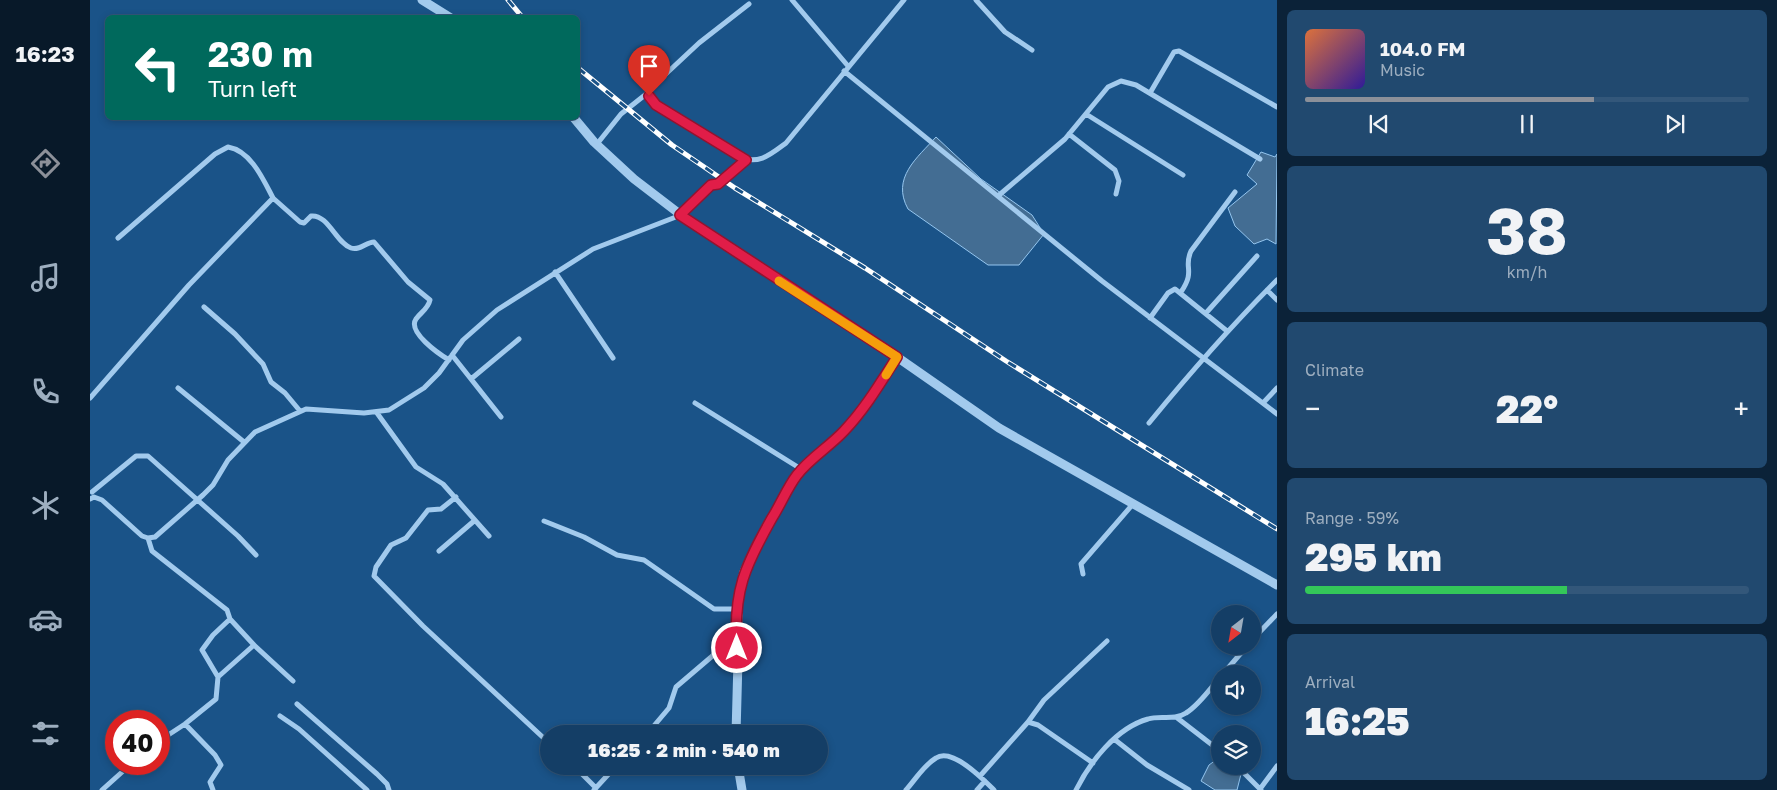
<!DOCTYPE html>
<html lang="en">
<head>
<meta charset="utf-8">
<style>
	:root { --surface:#143e66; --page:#21496f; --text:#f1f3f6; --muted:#9daebf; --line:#33577a; --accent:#8c9099 }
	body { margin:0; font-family:"Golos Text",sans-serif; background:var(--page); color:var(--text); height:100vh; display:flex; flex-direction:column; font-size:19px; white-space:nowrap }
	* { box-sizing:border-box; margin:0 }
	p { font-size:16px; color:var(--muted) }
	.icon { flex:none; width:28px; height:28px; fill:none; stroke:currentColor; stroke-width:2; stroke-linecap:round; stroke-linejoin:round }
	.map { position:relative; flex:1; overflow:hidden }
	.sheet { display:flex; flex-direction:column; gap:10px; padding:10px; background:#0b2238; width:500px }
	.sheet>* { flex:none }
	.top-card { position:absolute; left:15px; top:15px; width:475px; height:105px; border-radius:8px; box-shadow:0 2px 8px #0003,0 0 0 1px var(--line); background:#00695c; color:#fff; overflow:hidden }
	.needle { width:32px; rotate:211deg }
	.tools { position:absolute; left:1121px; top:605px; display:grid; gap:10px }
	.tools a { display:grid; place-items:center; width:50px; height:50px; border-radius:50%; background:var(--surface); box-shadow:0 2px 8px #0003,0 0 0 1px var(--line); font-size:25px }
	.speed { position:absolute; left:15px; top:710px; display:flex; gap:10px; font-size:25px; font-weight:700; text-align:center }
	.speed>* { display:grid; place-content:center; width:65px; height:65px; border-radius:50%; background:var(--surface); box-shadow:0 2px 8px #0003,0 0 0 1px var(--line); line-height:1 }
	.speed .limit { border:8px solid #d22; background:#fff; color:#111 }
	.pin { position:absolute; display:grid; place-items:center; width:42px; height:42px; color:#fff; margin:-51px -21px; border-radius:50% 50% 50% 0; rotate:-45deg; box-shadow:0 0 5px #0007 }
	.pin .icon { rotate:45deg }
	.me { position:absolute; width:55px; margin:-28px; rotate:0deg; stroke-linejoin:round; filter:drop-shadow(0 0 4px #0008) }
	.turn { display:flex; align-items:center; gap:18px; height:105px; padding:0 20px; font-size:22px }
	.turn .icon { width:65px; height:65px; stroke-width:2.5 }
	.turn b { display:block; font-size:35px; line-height:42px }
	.big { font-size:38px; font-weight:800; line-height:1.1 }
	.sheet .card { flex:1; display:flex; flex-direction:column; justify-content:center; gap:8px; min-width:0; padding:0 18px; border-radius:8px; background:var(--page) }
	.sheet .dial { align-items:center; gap:0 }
	.dial b { font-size:65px; line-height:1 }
	.song { display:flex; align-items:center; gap:15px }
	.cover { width:60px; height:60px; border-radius:8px; background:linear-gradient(135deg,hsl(20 70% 55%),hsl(250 70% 35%)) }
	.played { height:5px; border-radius:2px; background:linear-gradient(90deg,var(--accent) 65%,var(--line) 65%) }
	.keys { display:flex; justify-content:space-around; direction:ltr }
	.heat { display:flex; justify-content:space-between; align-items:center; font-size:28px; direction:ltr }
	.charge { height:8px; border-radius:4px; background:linear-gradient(90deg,#34c759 59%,var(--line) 0) }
	.trip { position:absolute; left:450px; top:725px; width:288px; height:50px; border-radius:25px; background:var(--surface); box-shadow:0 2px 8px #0003,0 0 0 1px var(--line); font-weight:800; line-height:50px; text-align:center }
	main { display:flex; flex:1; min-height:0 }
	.menu { display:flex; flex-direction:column; width:90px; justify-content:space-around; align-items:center; background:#081929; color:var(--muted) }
	.menu .icon { width:35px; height:35px }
	.menu .active { color:var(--accent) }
	.menu b { font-size:22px; color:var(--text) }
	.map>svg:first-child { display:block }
	.water { fill:#436d93; stroke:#95c6ef }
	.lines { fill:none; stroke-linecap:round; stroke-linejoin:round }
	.minor { stroke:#a2caed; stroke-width:5 }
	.tertiary { stroke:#a2caed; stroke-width:9 }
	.rail-casing { stroke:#fff; stroke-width:5 }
	.rail { stroke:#1a5388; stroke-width:3; stroke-dasharray:9; stroke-linecap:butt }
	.route-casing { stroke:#92132f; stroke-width:12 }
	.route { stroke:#e11d48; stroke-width:9 }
	.slow { stroke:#f59e0b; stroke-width:9 }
</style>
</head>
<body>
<main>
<nav class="menu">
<b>16:23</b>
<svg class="icon active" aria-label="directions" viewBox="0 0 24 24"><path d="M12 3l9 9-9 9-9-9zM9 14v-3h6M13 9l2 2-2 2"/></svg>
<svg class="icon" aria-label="music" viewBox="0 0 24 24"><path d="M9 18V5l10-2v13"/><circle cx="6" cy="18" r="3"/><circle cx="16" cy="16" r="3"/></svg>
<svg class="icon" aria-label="phone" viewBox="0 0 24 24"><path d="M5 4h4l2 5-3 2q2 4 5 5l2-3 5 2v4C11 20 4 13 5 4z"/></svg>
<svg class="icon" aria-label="climate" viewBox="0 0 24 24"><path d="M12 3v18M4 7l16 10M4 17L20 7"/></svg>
<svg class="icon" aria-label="car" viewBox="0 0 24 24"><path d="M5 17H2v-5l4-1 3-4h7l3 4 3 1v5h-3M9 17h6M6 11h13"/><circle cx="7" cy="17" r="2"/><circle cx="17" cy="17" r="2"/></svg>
<svg class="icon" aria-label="filters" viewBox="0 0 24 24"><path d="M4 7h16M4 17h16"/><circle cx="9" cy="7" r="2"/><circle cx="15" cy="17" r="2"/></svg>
</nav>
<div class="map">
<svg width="1187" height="790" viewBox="0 0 1187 790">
	<rect width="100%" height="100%" fill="#1a5388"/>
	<!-- water -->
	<path class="water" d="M846,137L891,179L942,215L954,234L929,265H898L818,209C801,178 827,158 846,137Z
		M1171,152L1185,157L1187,154L1186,244L1177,239L1164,244L1145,226L1138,208L1167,184L1157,175Z
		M1130,757V766H1153L1147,790H1125L1111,781L1119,765Z"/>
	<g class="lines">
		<!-- minor -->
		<path class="minor" d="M702,0L758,66
			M886,0L915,32L942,50
			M659,4L609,43L564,85L560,91L559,96L566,105L648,157C669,165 680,155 696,143L814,0
			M754,71L1012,281L1187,414
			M1060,93L1084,52L1089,51L1187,107
			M996,114L1093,175
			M979,134L1025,170L1029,181L1026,194
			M507,144L531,114L560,91
			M908,196L975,139L1018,87L1031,81L1046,85L1170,159
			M28,238L125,154L138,147C161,151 173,179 183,198
			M465,272L523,358
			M1177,290L1187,300
			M1091,292C1106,270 1093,268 1101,251L1145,192
			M114,307L145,334L173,364L181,382L195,393L210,411
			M1116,313L1167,256
			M1060,318L1078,293L1085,289L1137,331
			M362,355L411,417
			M381,379L429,339
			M88,388L154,442
			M0,398L99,285L183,198L210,222L214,223L221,216C238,214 246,243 261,248C270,251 276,242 284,242L318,282L340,300C338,309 331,312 326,319C317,332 349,354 359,360
			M605,403L711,469
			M1173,403L1187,388
			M287,413L326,467L353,484L399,536
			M1059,423C1100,373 1141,326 1187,280
			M2,492L46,456H58L148,536L166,555
			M366,497L351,509L338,510L316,538L301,545L286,567L284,576L333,626L459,743
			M0,499L4,497L12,500L52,536L58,538L65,537L113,495L123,485L138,460L165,432L216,409L274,413L299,410L334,388L349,373L373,340L407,310L503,249L591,215L621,185L628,184L656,160
			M454,521L494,537L527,555L554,560L624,609H648
			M58,538L62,551L137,610L140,619L123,635L112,650L128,677L126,699L95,724L69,741
			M349,551L384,521
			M993,574L991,564L1043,504
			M140,619L164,645L203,681
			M1162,640L1187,614
			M1133,674L1157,646
			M128,677L164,645
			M207,704L287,774L297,784L299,790
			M190,716L209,729L277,790
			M1086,717L1130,751
			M938,722L954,700L1017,641
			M95,724L125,755L131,765L120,782L123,790
			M557,734L579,708L586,687L647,635
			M1024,739L1057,765L1099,790
			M484,766L506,788
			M1147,766L1171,790
			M890,776L938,722L948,725L1003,763
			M1170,789L1187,766
			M12,790L41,764
			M504,790L526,766
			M816,790C825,780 834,765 846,758C862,747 893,779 904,790
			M887,790L895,781
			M986,790C1000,762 1026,728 1058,719C1070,715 1084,721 1096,713C1109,705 1120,689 1130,677"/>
		<!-- tertiary -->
		<path class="tertiary" d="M332,0L361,18
			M484,118L504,142L544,179L591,215L807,357L909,428L1187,585
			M646,734L648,660L647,635L649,593L654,572L670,539L706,476L717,463L754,432L777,402L807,357
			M648,766L652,790"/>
		<defs>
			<path id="rail" d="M418,0L433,18
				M488,68L582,145L645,188L775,268L916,361L1187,529"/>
		</defs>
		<!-- rail casing -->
		<use href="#rail" class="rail-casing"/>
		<!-- rail -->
		<use href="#rail" class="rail"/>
	</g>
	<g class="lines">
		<defs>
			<path id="route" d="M559,96L566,105L656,160L628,184L621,185L590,215L807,357C791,382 775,409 754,431C739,447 720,458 707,475C697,488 691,504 682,518C655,566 643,591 647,648"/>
		</defs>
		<!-- route casing -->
		<use href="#route" class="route-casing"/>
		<!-- route -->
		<use href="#route" class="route"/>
		<!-- slow -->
		<path class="slow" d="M689,281L807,357L796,375"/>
	</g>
</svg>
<div class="tools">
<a><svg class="needle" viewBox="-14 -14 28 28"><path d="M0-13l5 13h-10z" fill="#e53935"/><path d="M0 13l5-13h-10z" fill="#9daebf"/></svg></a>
<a><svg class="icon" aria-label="sound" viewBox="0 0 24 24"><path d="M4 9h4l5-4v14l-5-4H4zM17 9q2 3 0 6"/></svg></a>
<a><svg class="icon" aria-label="layers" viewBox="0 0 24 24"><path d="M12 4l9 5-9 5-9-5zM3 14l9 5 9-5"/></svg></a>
</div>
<div class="speed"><div class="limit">40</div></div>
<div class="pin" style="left:559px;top:96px;background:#d93025"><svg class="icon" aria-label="arrive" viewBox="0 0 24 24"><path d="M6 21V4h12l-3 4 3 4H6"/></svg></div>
<svg class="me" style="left:647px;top:648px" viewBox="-20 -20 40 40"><circle r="17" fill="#e11d48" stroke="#fff" stroke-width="3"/><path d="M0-11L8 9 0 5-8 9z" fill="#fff"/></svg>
<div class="trip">16:25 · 2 min · 540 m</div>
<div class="top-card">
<div class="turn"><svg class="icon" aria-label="left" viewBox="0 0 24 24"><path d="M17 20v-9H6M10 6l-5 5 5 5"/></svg><div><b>230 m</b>Turn left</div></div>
</div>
</div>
<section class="sheet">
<div class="card">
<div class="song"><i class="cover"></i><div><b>104.0 FM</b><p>Music</p></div></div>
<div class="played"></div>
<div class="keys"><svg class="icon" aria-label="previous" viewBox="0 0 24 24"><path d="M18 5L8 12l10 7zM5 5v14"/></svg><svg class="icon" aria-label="pause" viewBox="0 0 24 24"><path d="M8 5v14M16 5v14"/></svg><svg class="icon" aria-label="next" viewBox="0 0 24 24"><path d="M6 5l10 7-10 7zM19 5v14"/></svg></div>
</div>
<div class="card dial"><b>38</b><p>km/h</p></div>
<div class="card"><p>Climate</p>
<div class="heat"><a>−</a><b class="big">22°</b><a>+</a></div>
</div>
<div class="card"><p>Range · 59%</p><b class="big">295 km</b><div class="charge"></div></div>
<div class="card"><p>Arrival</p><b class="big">16:25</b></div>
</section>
</main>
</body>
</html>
